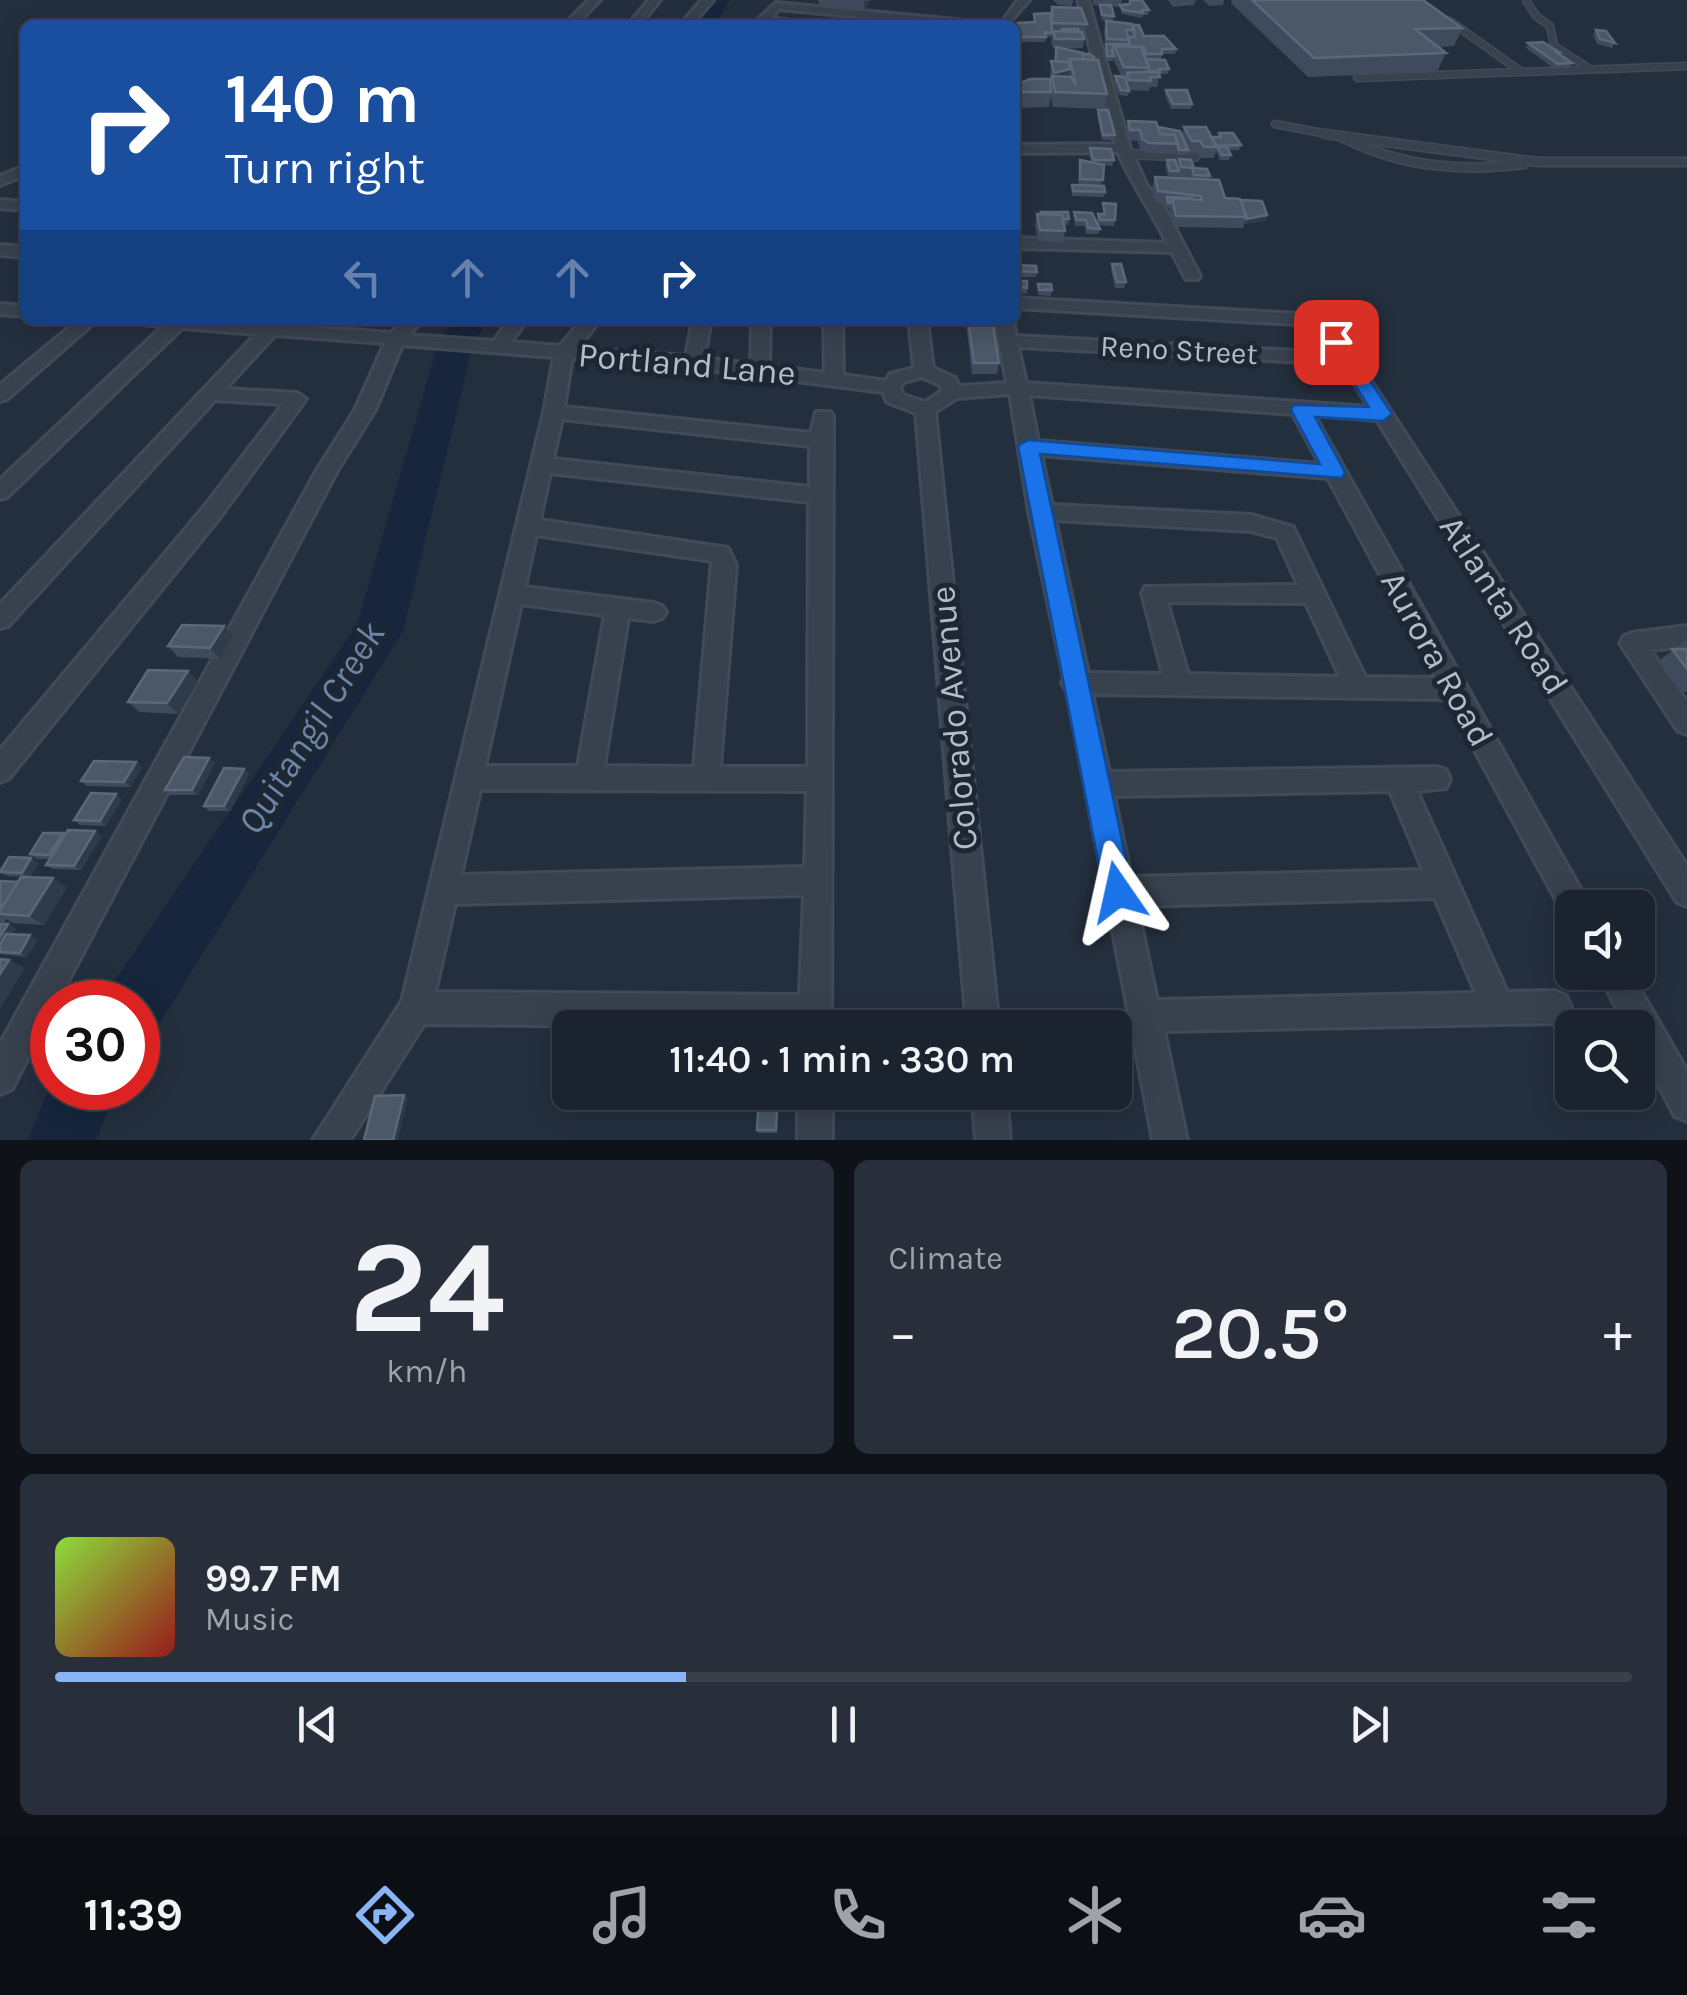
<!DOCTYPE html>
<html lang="en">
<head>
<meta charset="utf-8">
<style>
	:root { --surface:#1b232e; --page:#282f3a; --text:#f1f3f6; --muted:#a0a4aa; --line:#39404a; --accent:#8ab4f8 }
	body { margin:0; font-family:Karla,sans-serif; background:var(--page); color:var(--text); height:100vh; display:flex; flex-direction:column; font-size:38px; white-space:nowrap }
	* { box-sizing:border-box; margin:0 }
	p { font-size:32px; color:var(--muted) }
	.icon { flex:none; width:55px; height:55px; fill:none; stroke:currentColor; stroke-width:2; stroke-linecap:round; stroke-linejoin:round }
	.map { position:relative; height:1140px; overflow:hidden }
	.panel { display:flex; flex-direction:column; gap:20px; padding:20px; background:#0f1319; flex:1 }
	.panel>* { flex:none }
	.hud { position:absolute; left:20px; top:20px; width:1000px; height:305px; border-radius:15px; box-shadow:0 5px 25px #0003,0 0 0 2px var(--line); background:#1a4fa0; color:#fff; overflow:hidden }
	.controls { position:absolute; left:1555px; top:890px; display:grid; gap:20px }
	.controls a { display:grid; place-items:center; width:100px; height:100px; border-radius:15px; background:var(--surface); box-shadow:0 5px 25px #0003,0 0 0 2px var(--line); font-size:50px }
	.speed { position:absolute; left:30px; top:980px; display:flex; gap:20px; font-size:50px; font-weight:700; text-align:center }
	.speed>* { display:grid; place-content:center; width:130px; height:130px; border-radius:50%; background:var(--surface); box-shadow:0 5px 25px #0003,0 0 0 2px var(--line); line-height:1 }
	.speed .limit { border:15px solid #d22; background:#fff; color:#111 }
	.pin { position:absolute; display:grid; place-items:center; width:85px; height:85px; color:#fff; margin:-42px; border-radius:20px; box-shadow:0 5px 15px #0006 }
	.me { position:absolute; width:110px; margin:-55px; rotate:349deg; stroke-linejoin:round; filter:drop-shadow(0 0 8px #0008) }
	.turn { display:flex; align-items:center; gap:35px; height:210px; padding:0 40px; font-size:45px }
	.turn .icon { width:130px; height:130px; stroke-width:2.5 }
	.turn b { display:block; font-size:70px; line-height:85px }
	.lanes { display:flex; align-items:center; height:95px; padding:0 40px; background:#0003; justify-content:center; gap:50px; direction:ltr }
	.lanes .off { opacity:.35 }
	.big { font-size:75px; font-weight:600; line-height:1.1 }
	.panel .card { flex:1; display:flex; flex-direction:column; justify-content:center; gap:15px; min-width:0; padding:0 35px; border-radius:15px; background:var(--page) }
	.panel .dial { align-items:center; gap:0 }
	.dial b { font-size:130px; line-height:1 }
	.song { display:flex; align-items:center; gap:30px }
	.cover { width:120px; height:120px; border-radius:15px; background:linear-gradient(135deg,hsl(90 70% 55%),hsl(0 70% 35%)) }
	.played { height:10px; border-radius:5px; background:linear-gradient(90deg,var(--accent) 40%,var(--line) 40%) }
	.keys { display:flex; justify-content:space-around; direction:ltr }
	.heat { display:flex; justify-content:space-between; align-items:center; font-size:55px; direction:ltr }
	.panel .tiles { flex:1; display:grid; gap:20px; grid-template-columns:1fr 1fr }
	.card:last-child { grid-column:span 2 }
	.trip { position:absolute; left:552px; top:1010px; width:580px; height:100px; border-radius:15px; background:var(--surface); box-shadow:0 5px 25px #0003,0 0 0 2px var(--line); font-weight:600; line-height:100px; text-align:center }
	.tab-bar { display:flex; height:160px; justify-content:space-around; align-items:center; background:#0b0e12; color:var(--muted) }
	.tab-bar .icon { width:70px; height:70px }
	.tab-bar .selected { color:var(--accent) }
	.tab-bar b { font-size:45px; color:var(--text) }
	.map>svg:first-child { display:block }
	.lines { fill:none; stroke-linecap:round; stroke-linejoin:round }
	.river { fill:#17263c; fill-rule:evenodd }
	.service-far1-casing { stroke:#414a57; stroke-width:9 }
	.service-casing { stroke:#414a57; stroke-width:11 }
	.minor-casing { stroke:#414a57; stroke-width:6 }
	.service-far1 { stroke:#38414e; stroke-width:6 }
	.service { stroke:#38414e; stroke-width:8 }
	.minor { fill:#38414e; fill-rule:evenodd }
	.wall { fill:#3f4b5c }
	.shaded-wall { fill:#2f3b4b }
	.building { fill:#4b5868; stroke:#5c6777; stroke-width:2.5 }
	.route { fill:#1a73e8; stroke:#114b97; stroke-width:2.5 }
	.labels { text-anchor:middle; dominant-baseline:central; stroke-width:10; stroke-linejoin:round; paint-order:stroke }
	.far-street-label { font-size:30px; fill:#b4bcc9; stroke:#1d2633 }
	.street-label { font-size:35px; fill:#b4bcc9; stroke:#1d2633 }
	.water-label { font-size:38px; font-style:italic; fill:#6d86a8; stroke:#1d2633 }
</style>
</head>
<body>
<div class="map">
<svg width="1687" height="1140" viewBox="0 0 1687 1140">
	<rect width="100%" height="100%" fill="#242f3e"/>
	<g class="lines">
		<!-- river -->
		<path class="river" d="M708,0H730L715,25H693Z
			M455,320H490L474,341L403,631L159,1024L138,1033V1002H106L115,980L357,625L439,340Z
			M52,1082V1088H117L96,1140H28Z"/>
		<defs>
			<path id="service-far1" d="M1526,0L1536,16L1550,26L1554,46L1590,69
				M1450,21L1520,71
				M1357,78L1687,66
				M1275,124L1338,136"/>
			<path id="service" d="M1325,134L1538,162H1687
				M1344,138C1402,167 1460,172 1524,164
				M1127,154L1195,157"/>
			<path id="minor" d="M589,0H600L576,25H564Z
				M649,0H660L640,25H628Z
				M702,0H713L692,25H680Z
				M1018,0H1029L1013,18H1005Z
				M1078,0H1088L1130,148L1146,184L1164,207L1200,276L1198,279H1186L1172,252L1015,248V238L1167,243C1152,211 1132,185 1118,152L1015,153V145L1115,144Z
				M776,3L978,22L984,25H943L779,9L771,18L818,25H752Z
				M25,166V175L0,185V176Z
				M0,200L25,202V210L0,208Z
				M0,245L25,247V257L0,255Z
				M1015,298L1318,315L1324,316L1354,355L1687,866V906L1677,902L1377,420L1314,415L1591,908H1572V921L1566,918L1447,699L1092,694L1109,772L1437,767L1446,770L1450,779L1446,788L1417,791L1507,992L1555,991L1566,996L1571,1007L1566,1018L1555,1023L1164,1031L1187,1140H1153L1067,691L1062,683L1064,678L1029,512L1010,394L957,398L935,412L999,1028H967L916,413L887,402L883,392L694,368L572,358L564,407L811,433L816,412H830L833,416L831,1028L424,1024L350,1140H313L402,1001L544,412L554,357L402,345L375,410L337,471L57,1002H52V1011L12,1089L0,1094V1044L317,470L355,410L385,343L275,335L225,389L297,393L306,399L220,517L9,778L0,782V750L204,507L283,404L215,400L8,626L0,628V604L256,334L182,328L7,497L0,499V480L163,326L143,324L140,320L266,324L269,320H283V325L391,333L404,320H422L409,335L494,341L509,320H527L511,342L560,346L582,320H600L578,348L686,356L693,320H711L704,358L751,364L752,320H770L769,366L825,373L824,320H842L843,375L886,381L890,374L914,368L909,320H927L933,368L955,378L959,386L1007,383L995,320H1013L1016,336L1334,353L1313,325L1015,308ZM1018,347L1342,364L1369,407L1026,383ZM922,377L940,385L942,391L925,402L903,395L900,387L904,382ZM1029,395L1293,414L1320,464L1038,441ZM562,419L810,446V487L553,459ZM1041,455L1328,478L1436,678L1365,677L1293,527L1251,515L1052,505ZM550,473L809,502L808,767H720L736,565L728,548L540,520ZM1055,520L1251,531L1277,538L1298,585L1145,587L1142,593L1163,674L1088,673ZM536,535L712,561L694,767L604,766L628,618L654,621L662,618L666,612L662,606L654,603L525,587ZM1167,602L1306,603L1340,677L1188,674ZM521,604L605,615L578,766H485ZM480,790L807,791L805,867L461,875ZM1390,791L1423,870L1131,877L1114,796ZM804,895L800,995L435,992L455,904ZM1435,898L1476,993L1157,1000L1137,906Z
				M0,304L25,306V316L0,314Z
				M78,320H97L7,399L0,401V385Z
				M1687,626V646L1650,650L1687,702V734L1678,731L1620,643L1624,636L1632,633Z
				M1598,972H1630L1687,1071V1121L1675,1116L1638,1047V1028H1627Z
				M798,1092H832V1140H798Z
				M972,1092H1006L1010,1140H976Z"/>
		</defs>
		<!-- service-far1 casing -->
		<use href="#service-far1" class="service-far1-casing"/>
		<!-- service casing -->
		<use href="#service" class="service-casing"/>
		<!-- minor casing -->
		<use href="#minor" class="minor-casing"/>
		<!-- service-far1 -->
		<use href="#service-far1" class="service-far1"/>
		<!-- service -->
		<use href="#service" class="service"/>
		<!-- minor -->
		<use href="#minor" class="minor"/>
	</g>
	<!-- wall -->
	<path class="wall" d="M818,0H871L864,10L819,5Z
		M1053,0H1073L1072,6L1058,5Z
		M1093,0H1122L1121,5L1149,10L1148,15H1143L1142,18L1122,14L1120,7L1112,6L1114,16L1113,21L1102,20L1100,6L1093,5Z
		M1168,0H1195L1196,1L1194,5L1173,7Z
		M1203,0H1224L1223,5L1209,6Z
		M1232,0H1423L1462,28L1454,46L1438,47L1446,53L1437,72L1308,77L1231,3Z
		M1052,7L1087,24L1086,33H1083L1084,39L1083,48L1062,49L1107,94L1104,109L1053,107L1051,97L1049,107L1016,108L1018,84L1050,79L1051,61H1054L1056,48H1053L1051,41L1053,32L1051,37H1046L1045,42H1018V23L1034,22V14L1051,15Z
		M1106,21L1132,24L1144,36L1176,49L1175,54H1162L1161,59L1169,69L1168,74H1160L1157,87H1150L1149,91L1129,90L1128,96L1119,95L1114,81L1115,76H1121L1113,58V61H1106L1104,31Z
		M1596,30L1615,43L1612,48L1597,44L1593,35Z
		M1528,43L1559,52L1558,54L1572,63L1569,68L1555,69L1526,48Z
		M1166,90L1192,104L1191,109H1171L1165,95Z
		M1098,110L1115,135L1114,140H1102L1097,115Z
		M1128,121L1158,127L1182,135L1184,127L1211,137H1218L1219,133L1241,145L1239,150H1228L1231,155L1229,160H1220L1216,151L1214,158H1201L1197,152H1189L1187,148L1186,155H1177L1176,151L1175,154L1146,153L1140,149L1138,141L1127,140L1125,132Z
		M1015,125L1020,137L1019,147H1015Z
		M1090,148L1114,160L1112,166L1104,165L1101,186L1105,192L1104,197L1072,196V185H1078L1080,160L1091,162L1089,153Z
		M1179,159L1210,176L1208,179L1225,198L1267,215L1265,221L1244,224L1243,228L1173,227L1169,208H1166L1165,203L1155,202L1152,188L1155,177L1192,179L1191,176L1190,178H1178V175L1177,177L1168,176L1165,165L1167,160L1177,167Z
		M1103,203L1115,220L1114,226L1098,225L1097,219L1098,214H1103Z
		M1074,212L1100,229L1098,234H1086L1085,226H1075Z
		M1037,214L1069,219L1068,225H1064L1065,231L1063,242L1038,241L1035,225Z
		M1112,264L1126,282L1124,288H1115L1111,270Z
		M1015,265L1037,272L1036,277H1015Z
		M1015,281L1027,288V294L1015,293Z
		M1038,284L1052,290L1051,296L1038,295Z
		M964,320H992L999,363L997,374H972L966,323H965Z
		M224,626L233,637L220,659L178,657L168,646Z
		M1687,639V692H1683L1660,660Z
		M188,671L198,682L178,714L139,712L128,702Z
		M209,758L215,763L198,795H171L165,790Z
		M142,767L130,787L87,786L81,781Z
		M244,769L249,774L230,811H209L204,806Z
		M122,799L106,826L80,825L74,820Z
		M65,835L102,836L81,870L53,869L46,865L50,859H37L30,854Z
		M39,863L30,877L7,876L0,872Z
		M0,881L67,887L44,925L13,923L6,919L4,923L0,922Z
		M0,924H8L16,929L12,934L38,940L27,957L0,954Z
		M778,1095L777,1133H758L757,1130Z"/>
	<!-- shaded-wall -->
	<path class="shaded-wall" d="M871,0L864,10V1Z
		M1070,69L1068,84L1053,80L1054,73Z
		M1267,215L1265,221L1244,224L1246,219Z
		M224,626L233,637L220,659L210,648Z
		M188,671L198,682L178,714L167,703Z
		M209,758L215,763L198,795L192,790Z
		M136,762L142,767L130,787L124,782Z
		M244,769L249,774L230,811L224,806Z
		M116,794L122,799L106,826L100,821Z
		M95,831L102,836L81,870L74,866Z
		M31,858L39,863L30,877L22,873Z
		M53,878L67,887L44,925L29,916Z
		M8,924L16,929L3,948L0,946V937Z
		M30,935L38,940L27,957L20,953Z
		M9,960L25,968L0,1009V974Z
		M404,1095L408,1098L398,1140H393Z"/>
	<!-- building -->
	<path class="building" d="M1130,0H1142L1149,10H1142L1143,13L1123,10L1120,5L1130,4Z
		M1252,0H1423L1462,28L1415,29L1446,53L1314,58Z
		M1100,5H1111L1114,16L1102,15Z
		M1052,7L1081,8L1087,24L1052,23Z
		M1051,13L1052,33L1045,32L1046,37H1019L1018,23L1035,22L1034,14Z
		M1106,21L1132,24L1134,30H1126L1129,40L1107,39Z
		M1132,25H1139L1144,36H1164L1176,49H1162V54H1146L1144,47H1141L1114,46L1112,50L1114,56H1107L1106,44H1129V37H1135Z
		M1062,29H1078L1079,32H1062Z
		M1596,30L1606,31L1615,43L1600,39Z
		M1053,31L1082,32L1084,39H1055Z
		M1543,42L1559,52H1556L1572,63L1558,64L1528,43Z
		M1114,46L1141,47L1149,68L1124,67Z
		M1056,47L1083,53V59H1069V62L1056,61Z
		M1083,54H1089L1094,57V60L1083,59Z
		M1070,59L1098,60L1107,94L1055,92L1052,76L1071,77L1076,85Z
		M1146,59L1165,60L1169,69H1159L1160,72H1150Z
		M1051,61L1068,62L1070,69L1054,73Z
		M1158,71L1160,77H1150L1151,81L1129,80L1127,73Z
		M1115,76L1125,77L1129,91L1121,90Z
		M1030,79H1050L1051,92H1018V84Z
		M1166,90H1187L1192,104H1173Z
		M1098,110H1108L1115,135H1103Z
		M1128,121L1156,122L1160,134L1175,135L1178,144L1149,143L1142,139L1140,130H1130Z
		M1015,125H1018L1020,137H1015Z
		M1158,127L1180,131L1188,150H1179L1175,135L1160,134Z
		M1184,127H1206L1217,147H1204L1200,141H1192Z
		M1219,133H1233L1241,145L1216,146L1211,137H1221Z
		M1217,147H1227L1231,155H1222Z
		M1090,148L1111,149L1114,160H1093Z
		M1179,159L1191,160L1194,168L1181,167Z
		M1080,160L1104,165L1103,180L1080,179Z
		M1167,160H1175L1179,171H1170Z
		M1192,168L1207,169L1210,176L1194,175Z
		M1155,177L1219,180L1225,198L1240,199L1247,217L1176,216L1172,198L1202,200L1201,196L1158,191Z
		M1072,185L1104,186L1105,192L1073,191Z
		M1167,197L1192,198V199L1172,198L1170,203H1168Z
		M1241,200L1262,201L1267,215L1246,219Z
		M1103,203L1116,204L1115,220H1100L1098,214H1105Z
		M1041,212H1068L1069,219H1063L1062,215L1042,214Z
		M1074,212L1092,213L1100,229L1088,228L1086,220H1076Z
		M1037,214L1062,215L1065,231L1040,230Z
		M1112,264H1121L1126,282H1117Z
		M1015,265L1036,266L1037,272L1015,271Z
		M1015,281H1027V288L1015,287Z
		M1038,284H1051L1052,290H1039Z
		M968,320H992L999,363H974Z
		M182,625L224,626L210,648L168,646Z
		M1672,649H1687V669Z
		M148,670L188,671L167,703L128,702Z
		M184,757L209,758L192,790H165Z
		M94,761L136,762L124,782L81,781Z
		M224,768L244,769L224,806H204Z
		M91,793L116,794L100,821L74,820Z
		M68,830L95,831L74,866L46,865Z
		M43,833H63L49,855L30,854Z
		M9,857L31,858L22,873L0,872Z
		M21,877L53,878L29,916L0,914V910Z
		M0,881L18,882L0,910Z
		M0,924H8L0,937Z
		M6,934L30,935L20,953L0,952V944Z
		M0,959L9,960L0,974Z
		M404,1095L393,1140H364L375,1096Z
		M778,1095L776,1130H757L759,1096Z"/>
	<!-- route -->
	<path class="route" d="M1336,336L1342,338L1392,414L1383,421L1315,417L1345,472L1342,478L1040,454L1133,892L1129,903L1118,907L1108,903L1104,892L1018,446L1028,440L1320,464L1291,410L1294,405L1369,407L1327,342Z"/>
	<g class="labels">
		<!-- far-street labels -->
		<g class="far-street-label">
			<text transform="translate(1179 350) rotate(3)">Reno Street</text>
		</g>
		<!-- street labels -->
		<g class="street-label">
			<text transform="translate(687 364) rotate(5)">Portland Lane</text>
			<text transform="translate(1504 605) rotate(57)">Atlanta Road</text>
			<text transform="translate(1437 659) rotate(61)">Aurora Road</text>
			<text transform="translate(954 718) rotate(-95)">Colorado Avenue</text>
		</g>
		<!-- water labels -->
		<g class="water-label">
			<text transform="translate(311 728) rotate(-58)">Quitangil Creek</text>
		</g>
	</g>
</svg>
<div class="controls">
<a><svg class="icon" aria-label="sound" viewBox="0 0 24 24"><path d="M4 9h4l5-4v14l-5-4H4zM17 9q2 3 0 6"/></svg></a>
<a><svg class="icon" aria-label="search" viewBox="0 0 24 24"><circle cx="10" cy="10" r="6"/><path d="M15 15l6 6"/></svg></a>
</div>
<div class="speed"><div class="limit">30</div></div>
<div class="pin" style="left:1336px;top:342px;background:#d93025"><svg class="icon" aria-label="arrive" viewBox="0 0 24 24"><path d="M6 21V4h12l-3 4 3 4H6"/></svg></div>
<svg class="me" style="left:1118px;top:892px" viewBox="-20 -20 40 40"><path d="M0-17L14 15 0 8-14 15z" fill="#1a73e8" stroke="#fff" stroke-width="4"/></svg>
<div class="trip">11:40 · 1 min · 330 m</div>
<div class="hud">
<div class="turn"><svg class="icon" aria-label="right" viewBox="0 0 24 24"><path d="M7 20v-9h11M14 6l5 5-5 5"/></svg><div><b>140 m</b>Turn right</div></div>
<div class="lanes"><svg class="icon off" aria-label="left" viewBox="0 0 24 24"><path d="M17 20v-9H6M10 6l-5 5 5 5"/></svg><svg class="icon off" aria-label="ahead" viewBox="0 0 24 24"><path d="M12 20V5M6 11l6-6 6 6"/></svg><svg class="icon off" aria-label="ahead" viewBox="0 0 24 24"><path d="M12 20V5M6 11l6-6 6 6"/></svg><svg class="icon" aria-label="right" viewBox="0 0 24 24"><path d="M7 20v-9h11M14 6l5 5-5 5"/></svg></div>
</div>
</div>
<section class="panel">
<div class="tiles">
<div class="card dial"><b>24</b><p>km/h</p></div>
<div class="card"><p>Climate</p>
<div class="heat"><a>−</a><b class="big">20.5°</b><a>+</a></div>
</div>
<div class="card">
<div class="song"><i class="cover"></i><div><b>99.7 FM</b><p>Music</p></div></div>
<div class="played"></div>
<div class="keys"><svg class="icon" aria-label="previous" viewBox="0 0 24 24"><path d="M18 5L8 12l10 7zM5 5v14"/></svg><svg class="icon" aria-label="pause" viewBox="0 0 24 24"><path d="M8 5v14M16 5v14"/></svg><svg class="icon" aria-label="next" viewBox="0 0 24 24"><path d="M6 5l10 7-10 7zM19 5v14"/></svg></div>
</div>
</div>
</section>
<nav class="tab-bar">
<b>11:39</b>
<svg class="icon selected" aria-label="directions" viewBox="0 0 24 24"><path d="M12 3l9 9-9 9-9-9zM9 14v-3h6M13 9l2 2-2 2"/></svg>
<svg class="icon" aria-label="music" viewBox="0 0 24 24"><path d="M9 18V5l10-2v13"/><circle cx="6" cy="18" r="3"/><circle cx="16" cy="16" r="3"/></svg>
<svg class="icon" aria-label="phone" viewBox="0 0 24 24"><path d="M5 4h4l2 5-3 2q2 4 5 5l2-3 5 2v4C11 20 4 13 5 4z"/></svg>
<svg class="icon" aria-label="climate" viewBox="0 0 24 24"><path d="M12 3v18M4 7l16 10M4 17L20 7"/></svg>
<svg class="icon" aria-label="car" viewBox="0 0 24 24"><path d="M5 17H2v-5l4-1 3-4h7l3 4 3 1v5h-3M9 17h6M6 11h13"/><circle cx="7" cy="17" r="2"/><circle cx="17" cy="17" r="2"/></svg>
<svg class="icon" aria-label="filters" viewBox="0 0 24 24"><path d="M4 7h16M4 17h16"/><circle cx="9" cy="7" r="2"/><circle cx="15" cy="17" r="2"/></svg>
</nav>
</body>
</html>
